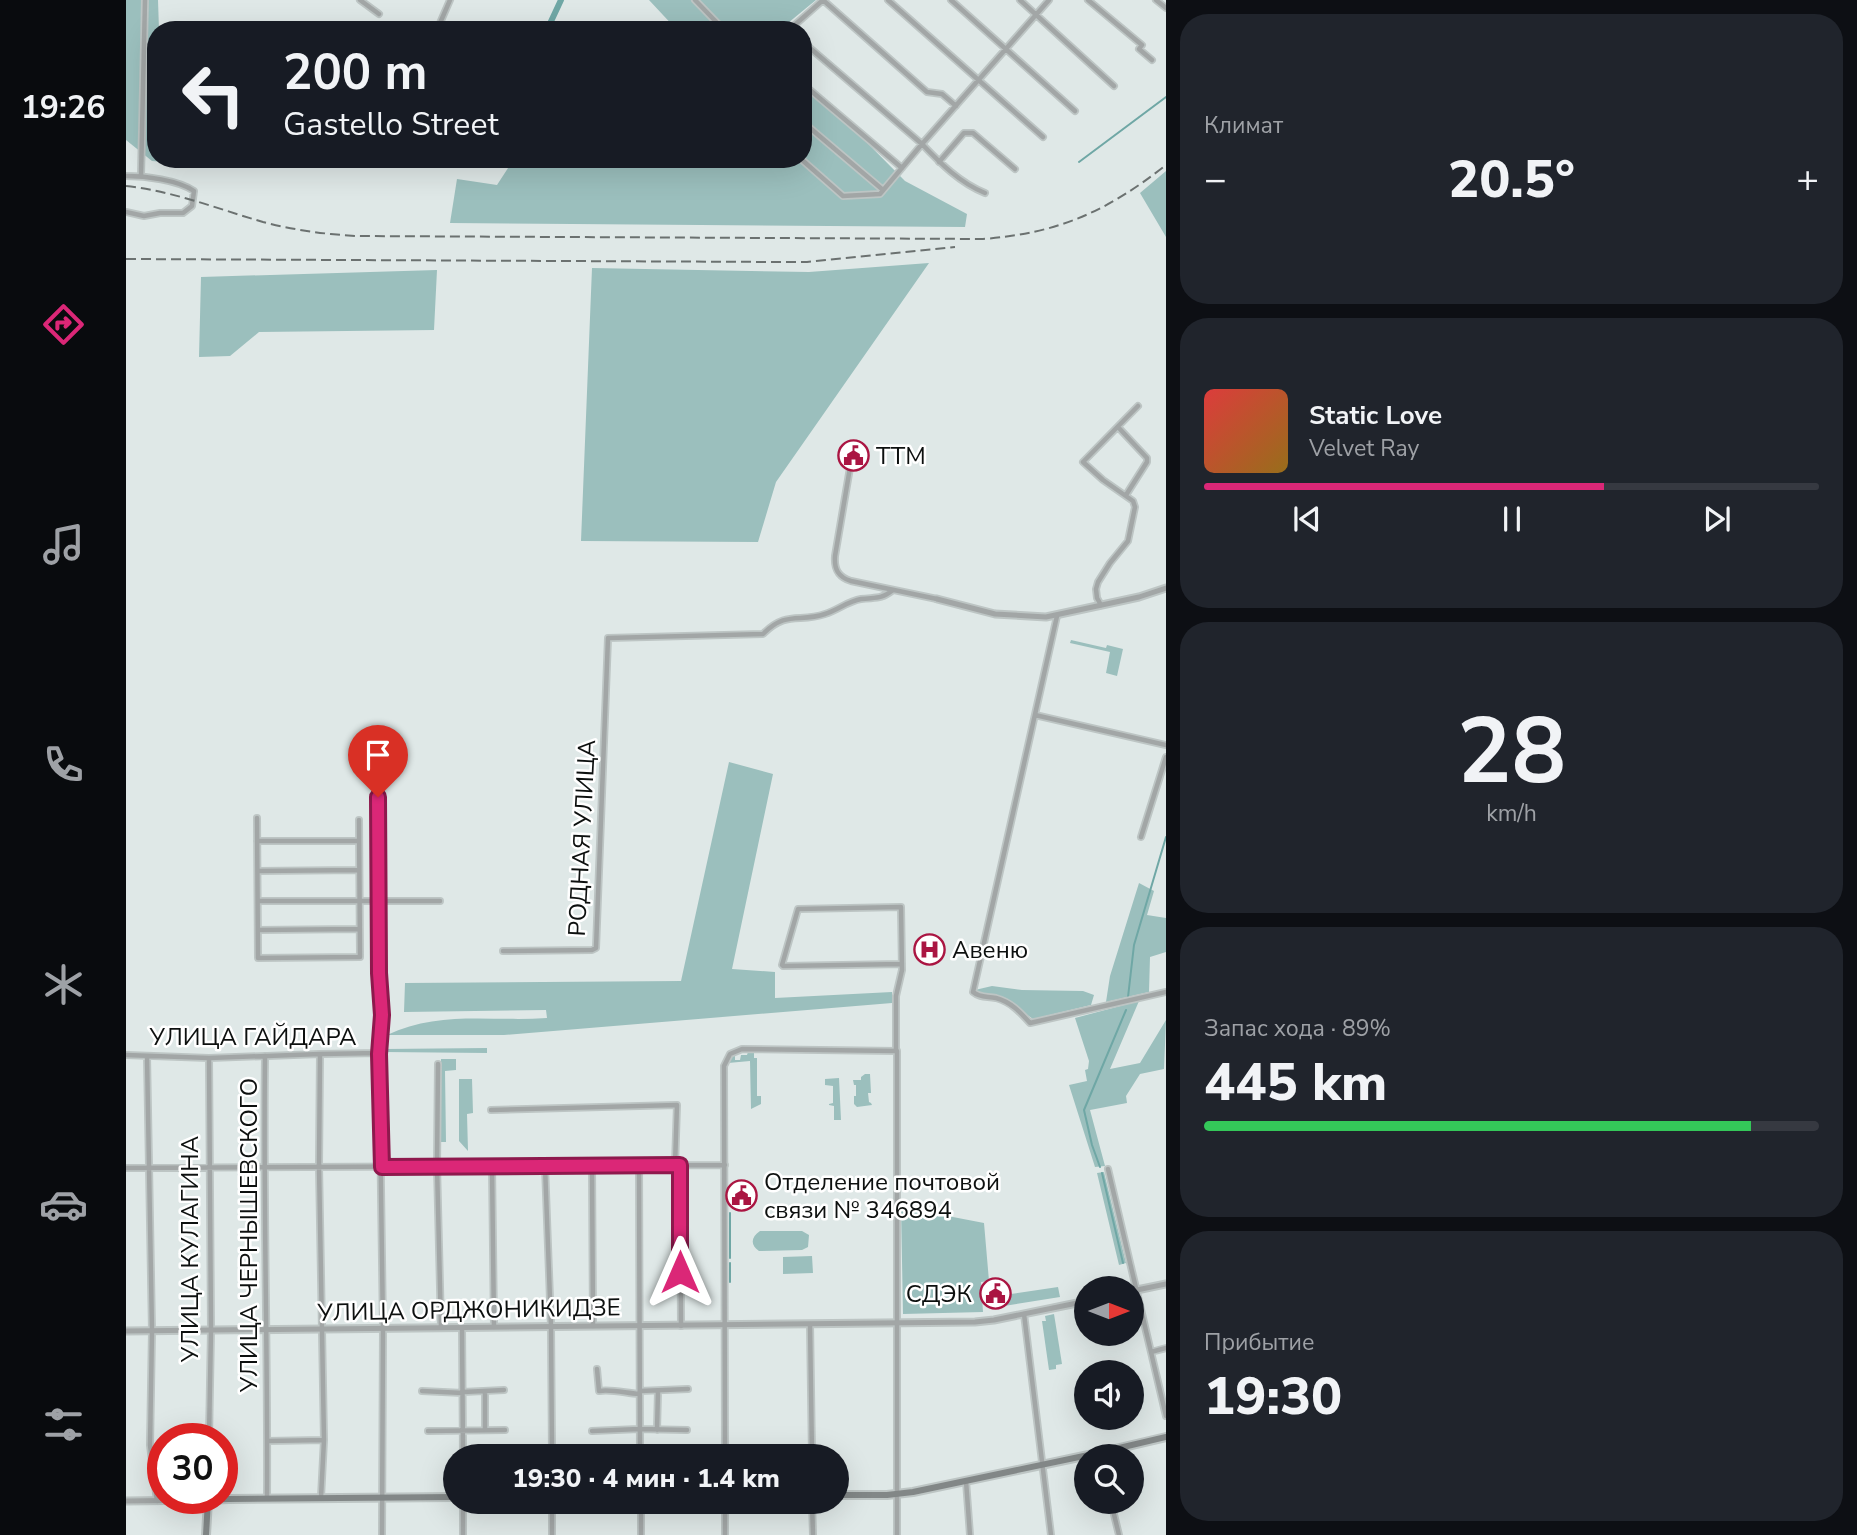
<!DOCTYPE html>
<html lang="ru">
<head>
<meta charset="utf-8">
<style>
	:root { --surface:#171b24; --page:#20242c; --text:#f1f3f6; --muted:#9ea1a6; --line:#363941; --accent:#db2777 }
	body { margin:0; font-family:"Nunito Sans",sans-serif; background:var(--page); color:var(--text); height:100vh; display:flex; flex-direction:column; font-size:26px; white-space:nowrap }
	* { box-sizing:border-box; margin:0 }
	p { font-size:23px; color:var(--muted) }
	.icon { flex:none; width:38px; height:38px; fill:none; stroke:currentColor; stroke-width:2; stroke-linecap:round; stroke-linejoin:round }
	.map { position:relative; flex:1; overflow:hidden }
	.sheet { display:flex; flex-direction:column; gap:14px; padding:14px; background:#0d0f14; width:691px }
	.sheet>* { flex:none }
	.banner { position:absolute; left:21px; top:21px; width:665px; height:147px; border-radius:28px; box-shadow:0 7px 28px #0002; background:#171b24; color:var(--text); overflow:hidden }
	.needle { width:46px; rotate:90deg }
	.tools { position:absolute; left:948px; top:1276px; display:grid; gap:14px }
	.tools a { display:grid; place-items:center; width:70px; height:70px; border-radius:50%; background:var(--surface); box-shadow:0 7px 28px #0002; font-size:35px }
	.speed { position:absolute; left:21px; top:1423px; display:flex; gap:14px; font-size:35px; font-weight:700; text-align:center }
	.speed>* { display:grid; place-content:center; width:91px; height:91px; border-radius:50%; background:var(--surface); box-shadow:0 7px 28px #0002; line-height:1 }
	.speed .limit { border:10px solid #d22; background:#fff; color:#111 }
	.pin { position:absolute; display:grid; place-items:center; width:60px; height:60px; color:#fff; margin:-72px -30px; border-radius:50% 50% 50% 0; rotate:-45deg; box-shadow:0 0 7px #0007 }
	.pin .icon { rotate:45deg }
	.me { position:absolute; width:77px; margin:-38px; rotate:0deg; stroke-linejoin:round; filter:drop-shadow(0 0 5px #0008) }
	.turn { display:flex; align-items:center; gap:24px; height:147px; padding:0 21px; font-size:32px }
	.turn .icon { width:91px; height:91px; stroke-width:2.5 }
	.turn b { display:block; font-size:49px; line-height:60px }
	.big { font-size:52px; font-weight:800; line-height:1.1 }
	.sheet .card { flex:1; display:flex; flex-direction:column; justify-content:center; gap:10px; min-width:0; padding:0 24px; border-radius:28px; background:var(--page) }
	.sheet .dial { align-items:center; gap:0 }
	.dial b { font-size:91px; line-height:1 }
	.song { display:flex; align-items:center; gap:21px }
	.cover { width:84px; height:84px; border-radius:10px; background:linear-gradient(135deg,hsl(0 70% 55%),hsl(40 70% 35%)) }
	.played { height:7px; border-radius:4px; background:linear-gradient(90deg,var(--accent) 65%,var(--line) 65%) }
	.keys { display:flex; justify-content:space-around; direction:ltr }
	.heat { display:flex; justify-content:space-between; align-items:center; font-size:38px; direction:ltr }
	.charge { height:10px; border-radius:5px; background:linear-gradient(90deg,#34c759 89%,var(--line) 0) }
	.trip { position:absolute; left:317px; top:1444px; width:406px; height:70px; border-radius:35px; background:var(--surface); box-shadow:0 7px 28px #0002; font-weight:800; line-height:70px; text-align:center }
	main { display:flex; flex:1; min-height:0 }
	.tabs { display:flex; flex-direction:column; width:126px; justify-content:space-around; align-items:center; background:#090b0e; color:var(--muted) }
	.tabs .icon { width:49px; height:49px }
	.tabs .selected { color:var(--accent) }
	.tabs b { font-size:32px; color:var(--text) }
	.map>svg:first-child { display:block }
	.green { fill:#9bbfbd }
	.lines { fill:none; stroke-linecap:round; stroke-linejoin:round }
	.stream { stroke:#6fa7a5; stroke-width:2 }
	.river { stroke:#6fa7a5; stroke-width:6 }
	.minor-casing { stroke:#bdc5c4; stroke-width:8 }
	.tertiary-casing { stroke:#bdc5c4; stroke-width:9 }
	.secondary-casing { stroke:#bdc5c4; stroke-width:10 }
	.minor { stroke:#a2a6a6; stroke-width:4.5 }
	.tertiary { stroke:#a2a6a6; stroke-width:5 }
	.secondary { stroke:#828787; stroke-width:6 }
	.rail { stroke:#6b7170; stroke-width:2; stroke-dasharray:10 5; stroke-linecap:butt }
	.route-casing { stroke:#8e194d; stroke-width:18 }
	.route { stroke:#db2777; stroke-width:12 }
	.labels { text-anchor:middle; dominant-baseline:central; stroke-width:5; stroke-linejoin:round; paint-order:stroke }
	.poi-label { font-size:24px; fill:#0d100f; stroke:#fff; text-anchor:start }
	.street-label { font-size:24px; fill:#0d100f; stroke:#fff }
</style>
</head>
<body>
<main>
<nav class="tabs">
<b>19:26</b>
<svg class="icon selected" aria-label="directions" viewBox="0 0 24 24"><path d="M12 3l9 9-9 9-9-9zM9 14v-3h6M13 9l2 2-2 2"/></svg>
<svg class="icon" aria-label="music" viewBox="0 0 24 24"><path d="M9 18V5l10-2v13"/><circle cx="6" cy="18" r="3"/><circle cx="16" cy="16" r="3"/></svg>
<svg class="icon" aria-label="phone" viewBox="0 0 24 24"><path d="M5 4h4l2 5-3 2q2 4 5 5l2-3 5 2v4C11 20 4 13 5 4z"/></svg>
<svg class="icon" aria-label="climate" viewBox="0 0 24 24"><path d="M12 3v18M4 7l16 10M4 17L20 7"/></svg>
<svg class="icon" aria-label="car" viewBox="0 0 24 24"><path d="M5 17H2v-5l4-1 3-4h7l3 4 3 1v5h-3M9 17h6M6 11h13"/><circle cx="7" cy="17" r="2"/><circle cx="17" cy="17" r="2"/></svg>
<svg class="icon" aria-label="filters" viewBox="0 0 24 24"><path d="M4 7h16M4 17h16"/><circle cx="9" cy="7" r="2"/><circle cx="15" cy="17" r="2"/></svg>
</nav>
<div class="map">
<svg width="1040" height="1535" viewBox="0 0 1040 1535">
	<rect width="100%" height="100%" fill="#dfe8e7"/>
	<!-- green -->
	<path class="green" d="M0,0H32L33,30H30V159H50V163L26,161L0,140Z
		M523,0H690L662,23L663,30H551Z
		M677,78L779,181L841,214L839,227L324,223L331,179L371,185L388,159H677Z
		M1040,171V237L1014,193Z
		M803,263L650,482L632,542L455,541L466,268L683,272Z
		M311,270L308,330L133,332L104,356L73,357L75,277Z
		M945,640L980,648L981,645L997,649L991,676L980,673L984,652L944,643Z
		M603,762L647,774L606,969L649,972V998L766,992V1003L378,1035H261C313,1010 366,1022 421,1018L420,1010L278,1012L279,983L555,981Z
		M1013,883L1028,891L1021,915L1040,918V952L1024,957L1023,992L980,1002L984,976Z
		M866,986L896,990L957,991L968,995L965,1005L907,1019L884,1003L854,994L849,990Z
		M1013,1001L984,1069L1014,1063L1040,1020L1038,1069L1014,1074L1000,1096L1001,1103L964,1110L979,1166L969,1167L943,1085L961,1081L959,1070L962,1069L963,1061L949,1018Z
		M361,1048V1053L258,1052L259,1049Z
		M622,1052H628V1058H631V1096H635V1104L625,1109L624,1061L602,1063V1059L609,1055V1060H614L615,1055H621Z
		M315,1059H330V1070L319,1071L320,1142H315Z
		M739,1074H744L745,1093H742L743,1102L745,1103L746,1105L731,1107L728,1104V1096H730V1085H728L727,1080H735V1077Z
		M713,1078L715,1120H708V1106L703,1105V1104L707,1103V1086L699,1085V1079Z
		M333,1079H346L347,1113L341,1114L342,1151L333,1141Z
		M978,1172L1000,1263L993,1265L971,1173Z
		M775,1207L858,1223L863,1281L855,1282L857,1312L777,1314Z
		M634,1231H676L683,1235L682,1247L676,1250L633,1251C624,1245 625,1237 634,1231Z
		M686,1256L687,1273L657,1274V1257Z
		M932,1287L934,1297L872,1307L871,1296Z
		M928,1314L936,1364L930,1365V1369L923,1370L916,1321H920L919,1316Z"/>
	<g class="lines">
		<!-- stream -->
		<path class="stream" d="M953,162L1040,97
			M1002,997L1008,945L1040,837
			M974,1167L966,1145L958,1110L1000,1010
			M976,1173L997,1263
			M604,1258V1213
			M604,1282V1263"/>
		<!-- river -->
		<path class="river" d="M421,30L435,0"/>
		<defs>
			<path id="minor" d="M234,0L253,14
				M569,0L598,30
				M697,0L801,92L816,94L830,106
				M762,0L917,137
				M825,0L949,111
				M894,0L988,86
				M962,0L1016,45L1013,49L1026,60
				M1030,0L1040,8
				M311,30L324,0
				M663,30L697,0
				M677,42L796,144C814,163 834,183 859,193
				M677,84L776,168
				M677,122L757,190
				M675,159L717,196L754,194L796,144L923,0
				M813,162L838,133H847L889,169
				M0,176C19,176 52,180 68,191L66,206L57,213H34L18,216L0,212
				M15,176L19,0
				M992,427L1021,458V462L1000,495
				M726,456L709,556C708,569 712,577 725,581L811,599
				M975,605L971,598L970,589L972,582L984,563L1002,541L1009,507L1007,501L977,480L957,462L1012,406
				M931,616L847,992C854,998 861,996 870,998C885,1002 894,1012 904,1023L1040,992
				M909,715L1040,745
				M252,797L253,973L256,1015L253,1053L257,1328L256,1535
				M131,818L132,958L234,957L233,820
				M1015,837L1040,757
				M131,841H233
				M132,871L233,870
				M132,901H314
				M132,930L233,929
				M377,951L466,950L470,948L482,638L637,634C661,610 673,623 699,614C712,610 722,601 735,599C750,597 754,600 767,590
				M770,1050V996L776,970L775,907L672,909L656,965L657,966L776,964
				M194,1054L193,1166L198,1440L195,1497
				M0,1055L83,1058L194,1054L253,1053
				M21,1056L26,1331L24,1445L31,1501
				M139,1056C137,1203 142,1351 141,1498
				M83,1058L85,1330L83,1438
				M312,1064L311,1166L315,1327
				M365,1110L551,1105L549,1165
				M513,1164L514,1456
				M466,1165L467,1326
				M554,1165L555,1326
				M366,1166L368,1327
				M419,1166L425,1326L426,1456
				M0,1168L599,1165
				M982,1169L1040,1416
				M898,1314L925,1535
				M684,1324L686,1456
				M336,1327L337,1456
				M1025,1352L1040,1348
				M471,1369L473,1391C486,1389 499,1393 513,1394
				M296,1391L337,1393
				M359,1391V1430
				M514,1391L562,1389
				M337,1392L378,1390
				M531,1430L532,1391
				M302,1431L379,1430
				M466,1431L513,1429L561,1430
				M141,1441L198,1440
				M599,1456L598,1066L604,1054L616,1049L771,1051V1535
				M840,1481L844,1535
				M337,1502V1535
				M515,1502V1535
				M599,1502V1535
				M686,1502L687,1535
				M985,1502L993,1535
				M426,1535V1502"/>
			<path id="tertiary" d="M811,599L869,614L920,617L1013,597L1040,588
				M1006,1291L1040,1284
				M0,1331L849,1322L868,1320L961,1301
				M0,1501L82,1500"/>
			<path id="secondary" d="M710,1495H761L787,1492L972,1453L1040,1437
				M80,1535L82,1500L102,1499L329,1497"/>
		</defs>
		<!-- minor casing -->
		<use href="#minor" class="minor-casing"/>
		<!-- tertiary casing -->
		<use href="#tertiary" class="tertiary-casing"/>
		<!-- secondary casing -->
		<use href="#secondary" class="secondary-casing"/>
		<!-- minor -->
		<use href="#minor" class="minor"/>
		<!-- tertiary -->
		<use href="#tertiary" class="tertiary"/>
		<!-- secondary -->
		<use href="#secondary" class="secondary"/>
		<!-- rail -->
		<path class="rail" d="M0,186C47,191 92,209 137,222C167,230 198,234 229,236L857,239C933,233 980,212 1040,165
			M0,259L655,262H681L829,247"/>
	</g>
	<g class="lines">
		<defs>
			<path id="route" d="M252,797L253,973L256,1015L253,1054L256,1167L554,1165V1272"/>
		</defs>
		<!-- route casing -->
		<use href="#route" class="route-casing"/>
		<!-- route -->
		<use href="#route" class="route"/>
	</g>
	<!-- icons -->
	<defs>
		<symbol id="civic-ring" viewBox="-11 -11 22 22"><circle r="9.5" fill="#fff" stroke="#aa1542" stroke-width="1.5"/><path d="M-.6-6.5H3V-4.5H.6V-3L4-1V1h2V6H-6V1h2V-1L-.6-3ZM-1.2 2.5V6h2.4V2.5Z" fill="#aa1542"/></symbol>
		<symbol id="hospital-ring" viewBox="-11 -11 22 22"><circle r="9.5" fill="#fff" stroke="#aa1542" stroke-width="1.5"/><path d="M-5-5h3v3.5h4V-5h3V5h-3V1.5h-4V5h-3Z" fill="#aa1542"/></symbol>
	</defs>
	<g fill-rule="evenodd">
		<use href="#civic-ring" x="710" y="438" width="35" height="35"/>
		<use href="#hospital-ring" x="786" y="932" width="35" height="35"/>
		<use href="#civic-ring" x="598" y="1178" width="35" height="35"/>
		<use href="#civic-ring" x="852" y="1276" width="35" height="35"/>
	</g>
	<g class="labels">
		<!-- poi labels -->
		<g class="poi-label">
			<text x="750" y="456">ТТМ</text>
			<text x="826" y="950">Авеню</text>
			<text x="638" y="1182">Отделение почтовой<tspan x="638" dy="28">связи № 346894</tspan></text>
			<text x="846" y="1294" text-anchor="end">СДЭК</text>
		</g>
		<!-- street labels -->
		<g class="street-label">
			<text transform="translate(456 838) rotate(-87)">РОДНАЯ УЛИЦА</text>
			<text x="127" y="1037">УЛИЦА ГАЙДАРА</text>
			<text transform="translate(123 1235) rotate(-90)">УЛИЦА ЧЕРНЫШЕВСКОГО</text>
			<text transform="translate(64 1249) rotate(-90)">УЛИЦА КУЛАГИНА</text>
			<text transform="translate(343 1310) rotate(-1)">УЛИЦА ОРДЖОНИКИДЗЕ</text>
		</g>
	</g>
</svg>
<div class="tools">
<a><svg class="needle" viewBox="-14 -14 28 28"><path d="M0-13l5 13h-10z" fill="#e53935"/><path d="M0 13l5-13h-10z" fill="#9ea1a6"/></svg></a>
<a><svg class="icon" aria-label="sound" viewBox="0 0 24 24"><path d="M4 9h4l5-4v14l-5-4H4zM17 9q2 3 0 6"/></svg></a>
<a><svg class="icon" aria-label="search" viewBox="0 0 24 24"><circle cx="10" cy="10" r="6"/><path d="M15 15l6 6"/></svg></a>
</div>
<div class="speed"><div class="limit">30</div></div>
<div class="pin" style="left:252px;top:797px;background:#d93025"><svg class="icon" aria-label="arrive" viewBox="0 0 24 24"><path d="M6 21V4h12l-3 4 3 4H6"/></svg></div>
<svg class="me" style="left:554px;top:1272px" viewBox="-20 -20 40 40"><path d="M0-17L14 15 0 8-14 15z" fill="#db2777" stroke="#fff" stroke-width="4"/></svg>
<div class="trip">19:30 · 4 мин · 1.4 km</div>
<div class="banner">
<div class="turn"><svg class="icon" aria-label="left" viewBox="0 0 24 24"><path d="M17 20v-9H6M10 6l-5 5 5 5"/></svg><div><b>200 m</b>Gastello Street</div></div>
</div>
</div>
<section class="sheet">
<div class="card"><p>Климат</p>
<div class="heat"><a>−</a><b class="big">20.5°</b><a>+</a></div>
</div>
<div class="card">
<div class="song"><i class="cover"></i><div><b>Static Love</b><p>Velvet Ray</p></div></div>
<div class="played"></div>
<div class="keys"><svg class="icon" aria-label="previous" viewBox="0 0 24 24"><path d="M18 5L8 12l10 7zM5 5v14"/></svg><svg class="icon" aria-label="pause" viewBox="0 0 24 24"><path d="M8 5v14M16 5v14"/></svg><svg class="icon" aria-label="next" viewBox="0 0 24 24"><path d="M6 5l10 7-10 7zM19 5v14"/></svg></div>
</div>
<div class="card dial"><b>28</b><p>km/h</p></div>
<div class="card"><p>Запас хода · 89%</p><b class="big">445 km</b><div class="charge"></div></div>
<div class="card"><p>Прибытие</p><b class="big">19:30</b></div>
</section>
</main>
</body>
</html>
